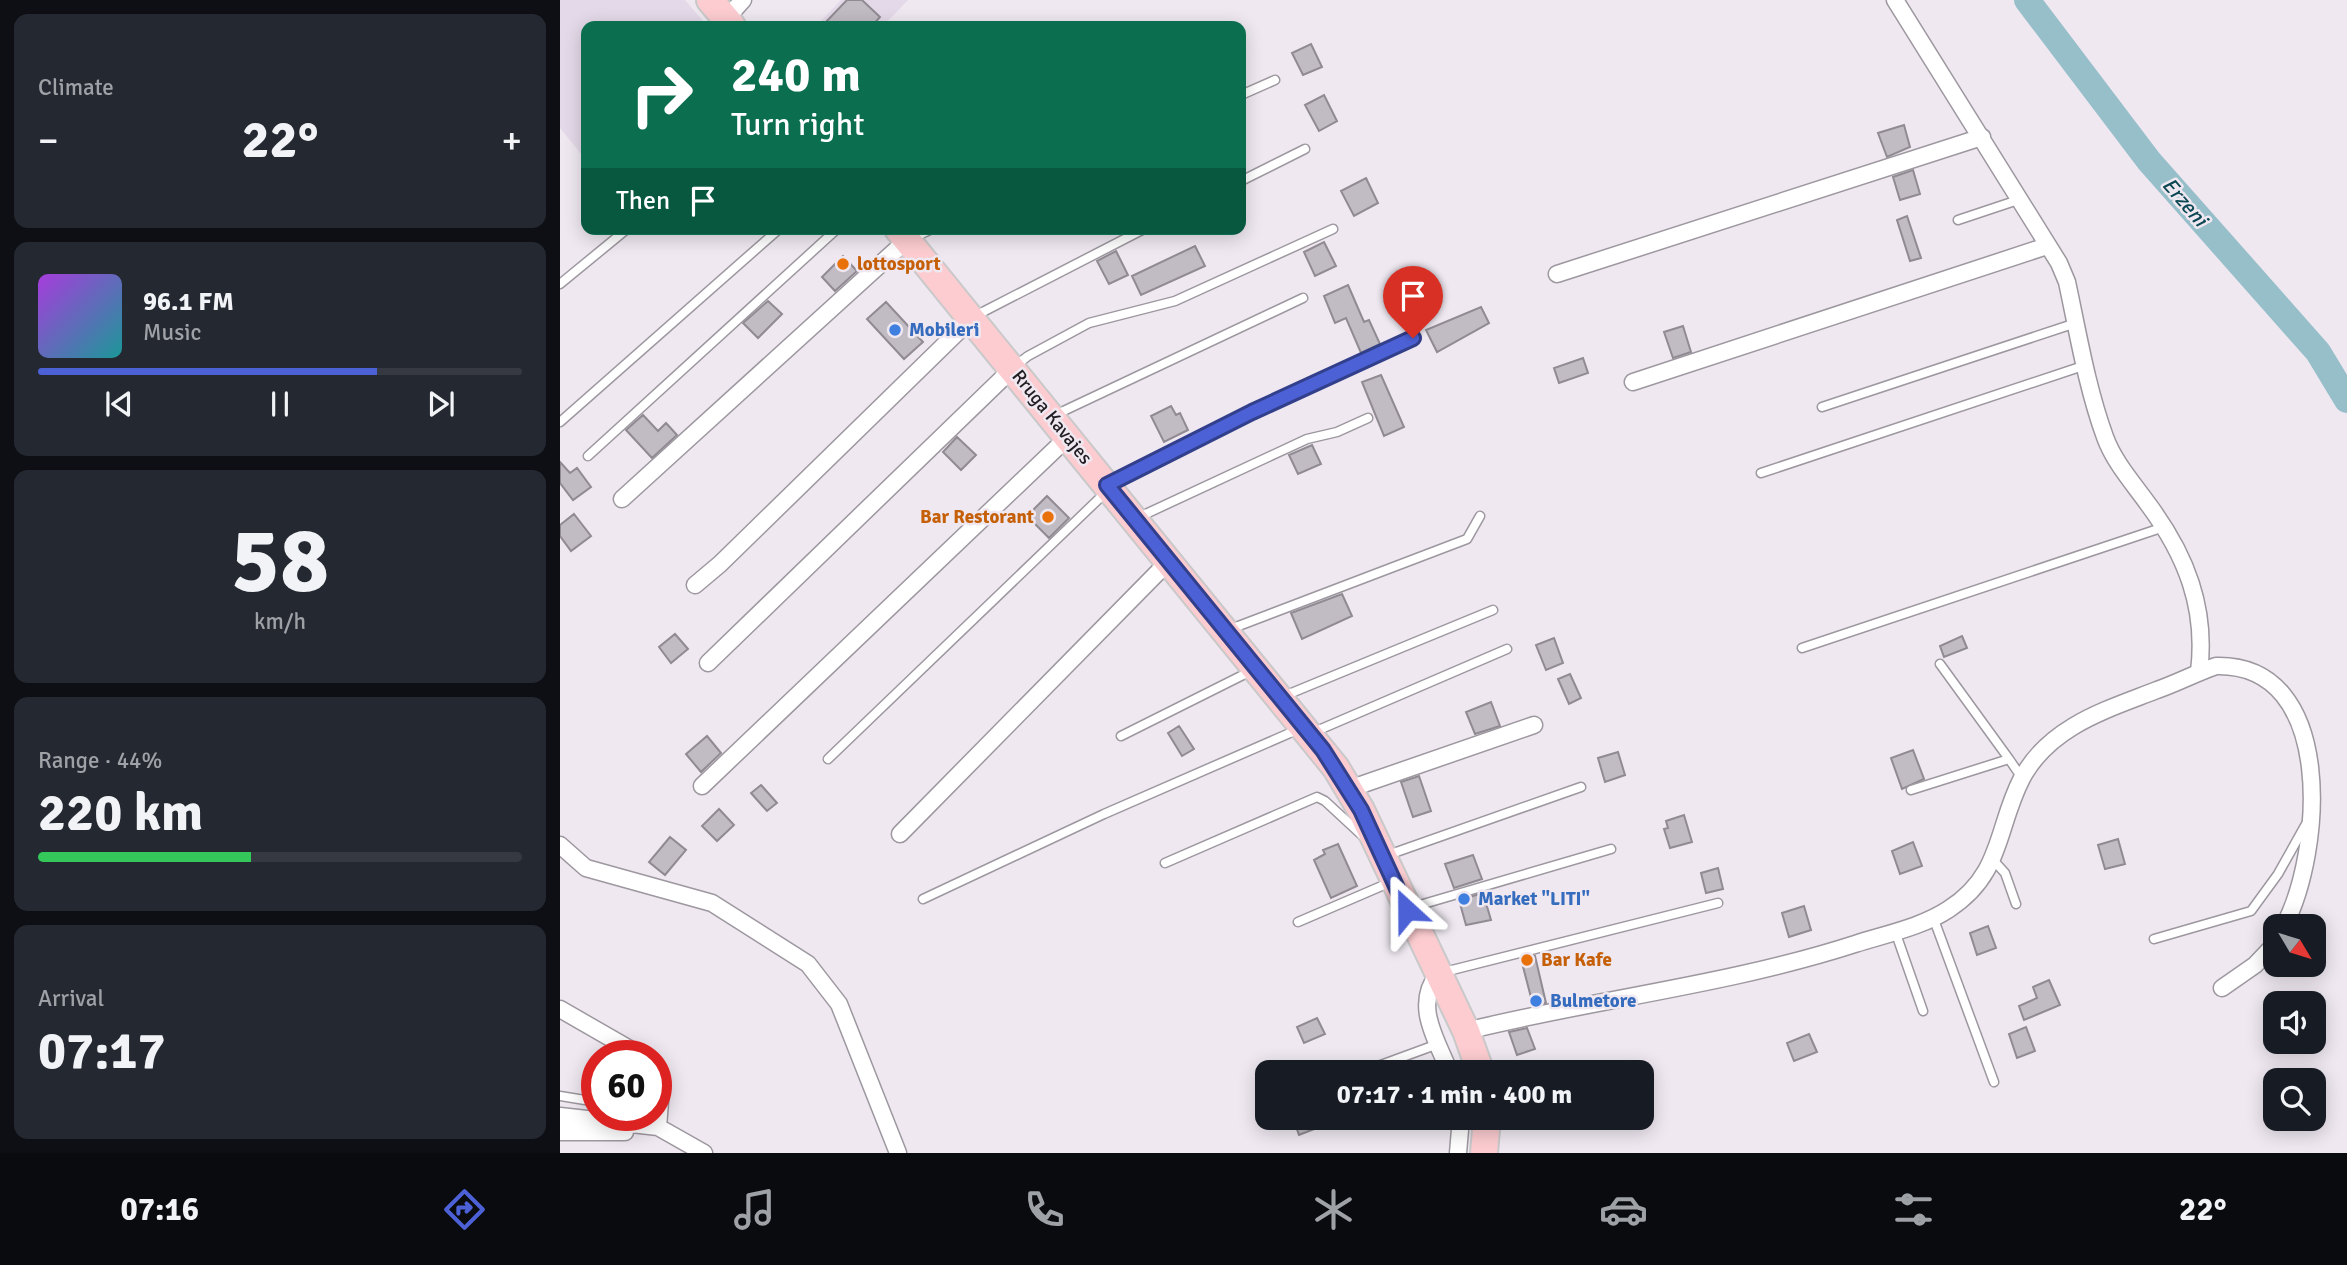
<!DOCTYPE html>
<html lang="en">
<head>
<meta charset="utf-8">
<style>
	:root { --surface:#171b24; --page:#242831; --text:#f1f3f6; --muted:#9ea1a6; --line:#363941; --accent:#4d61d6 }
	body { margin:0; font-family:Signika,sans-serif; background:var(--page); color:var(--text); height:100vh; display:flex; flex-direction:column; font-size:26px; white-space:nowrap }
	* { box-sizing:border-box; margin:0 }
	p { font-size:23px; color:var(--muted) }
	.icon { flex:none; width:38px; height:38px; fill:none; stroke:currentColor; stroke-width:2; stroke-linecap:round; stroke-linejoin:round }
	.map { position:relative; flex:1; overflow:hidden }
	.sheet { display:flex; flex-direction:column; gap:14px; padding:14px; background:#0d0f14; width:560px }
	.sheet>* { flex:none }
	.banner { position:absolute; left:21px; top:21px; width:665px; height:214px; border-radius:14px; box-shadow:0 4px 18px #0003; background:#0b6e4f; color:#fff; overflow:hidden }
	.needle { width:46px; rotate:128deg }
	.tools { position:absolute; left:1703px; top:914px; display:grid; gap:14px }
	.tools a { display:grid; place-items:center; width:63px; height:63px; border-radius:14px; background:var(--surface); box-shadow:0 4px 18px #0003; font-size:35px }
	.speed { position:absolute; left:21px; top:1040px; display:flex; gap:14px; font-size:35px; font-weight:700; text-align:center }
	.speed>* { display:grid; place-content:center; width:91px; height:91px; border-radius:50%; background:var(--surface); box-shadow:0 4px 18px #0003; line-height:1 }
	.speed .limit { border:10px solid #d22; background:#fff; color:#111 }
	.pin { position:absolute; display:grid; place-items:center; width:60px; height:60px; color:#fff; margin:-72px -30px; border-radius:50% 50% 50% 0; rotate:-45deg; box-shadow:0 0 7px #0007 }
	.pin .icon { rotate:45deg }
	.me { position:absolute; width:77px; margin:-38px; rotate:336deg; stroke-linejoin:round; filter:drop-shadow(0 0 5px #0008) }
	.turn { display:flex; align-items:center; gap:24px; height:147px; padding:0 35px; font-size:32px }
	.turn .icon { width:91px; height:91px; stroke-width:2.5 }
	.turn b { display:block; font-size:49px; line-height:60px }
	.then { display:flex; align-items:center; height:66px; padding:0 35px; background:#0003; gap:14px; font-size:26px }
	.big { font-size:52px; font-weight:800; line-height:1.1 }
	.sheet .tile { flex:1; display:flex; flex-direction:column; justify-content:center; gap:10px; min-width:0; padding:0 24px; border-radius:14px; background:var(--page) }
	.sheet .dial { align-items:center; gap:0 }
	.dial b { font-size:91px; line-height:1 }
	.song { display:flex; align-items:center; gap:21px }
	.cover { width:84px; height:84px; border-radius:10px; background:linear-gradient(135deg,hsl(280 70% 55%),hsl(180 70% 35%)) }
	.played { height:7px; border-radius:4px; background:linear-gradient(90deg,var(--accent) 70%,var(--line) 70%) }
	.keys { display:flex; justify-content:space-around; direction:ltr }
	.heat { display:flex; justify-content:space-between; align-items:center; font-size:38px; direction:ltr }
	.charge { height:10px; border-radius:5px; background:linear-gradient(90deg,#34c759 44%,var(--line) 0) }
	.trip { position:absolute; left:695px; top:1060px; width:399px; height:70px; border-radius:14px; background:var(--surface); box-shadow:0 4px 18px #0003; font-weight:800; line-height:70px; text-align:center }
	.tab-bar { display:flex; height:112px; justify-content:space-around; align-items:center; background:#090b0e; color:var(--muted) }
	.tab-bar .icon { width:49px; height:49px }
	.tab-bar .on { color:var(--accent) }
	.tab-bar b { font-size:32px; color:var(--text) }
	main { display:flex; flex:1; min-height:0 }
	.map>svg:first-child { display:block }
	.built { fill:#e4d9e8 }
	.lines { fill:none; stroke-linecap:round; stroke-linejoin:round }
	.river { stroke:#97bfca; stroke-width:26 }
	.building { fill:#c1bbc3; stroke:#908a92; stroke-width:2 }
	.service-casing { stroke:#9d979f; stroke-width:11 }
	.minor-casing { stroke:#9d979f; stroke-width:19 }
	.primary-casing { stroke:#c9c9ca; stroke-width:30 }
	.service { stroke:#fff; stroke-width:8 }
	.minor { stroke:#fff; stroke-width:16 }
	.primary { stroke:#fcccd0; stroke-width:26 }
	.route-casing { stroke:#323f8b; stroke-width:18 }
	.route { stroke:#4d61d6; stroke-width:12 }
	.food-dot { fill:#e8710a; stroke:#efe8f1; stroke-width:2.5 }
	.shop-dot { fill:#3f7fe0; stroke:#efe8f1; stroke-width:2.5 }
	.labels { text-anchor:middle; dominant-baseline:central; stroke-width:5; stroke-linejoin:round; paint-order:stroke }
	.food-label { font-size:19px; font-weight:bold; fill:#c56008; stroke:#efe8f1; text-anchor:start }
	.shop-label { font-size:19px; font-weight:bold; fill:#366cbe; stroke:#efe8f1; text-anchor:start }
	.street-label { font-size:19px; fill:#201d21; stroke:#efe8f1 }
	.water-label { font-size:21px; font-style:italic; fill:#0b4753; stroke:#efe8f1 }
</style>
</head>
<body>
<main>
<section class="sheet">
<div class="tile"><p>Climate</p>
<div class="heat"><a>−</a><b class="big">22°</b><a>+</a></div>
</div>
<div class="tile">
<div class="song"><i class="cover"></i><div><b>96.1 FM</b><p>Music</p></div></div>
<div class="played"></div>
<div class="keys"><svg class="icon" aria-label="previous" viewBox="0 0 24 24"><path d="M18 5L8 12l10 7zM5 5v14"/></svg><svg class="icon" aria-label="pause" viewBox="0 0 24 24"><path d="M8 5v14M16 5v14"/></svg><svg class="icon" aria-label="next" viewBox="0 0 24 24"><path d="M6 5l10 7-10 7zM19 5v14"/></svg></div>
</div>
<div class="tile dial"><b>58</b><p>km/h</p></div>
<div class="tile"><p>Range · 44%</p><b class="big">220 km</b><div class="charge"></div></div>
<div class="tile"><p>Arrival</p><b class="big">07:17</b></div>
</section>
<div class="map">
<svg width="1787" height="1153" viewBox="0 0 1787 1153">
	<rect width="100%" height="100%" fill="#efe8f1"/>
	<!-- built -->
	<path class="built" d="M0,0H125L144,22L139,26H26V160L0,128Z
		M281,0H348L323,26H256Z"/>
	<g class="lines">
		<!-- river -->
		<path class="river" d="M1467,0L1589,161L1758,352L1787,400"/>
	</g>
	<!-- building -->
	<path class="building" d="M287,0H302L320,17L312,26H262Z
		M751,44L762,67L743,75L732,53Z
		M764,95L777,121L759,131L745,105Z
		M1344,125L1350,147L1327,157L1318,133Z
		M1353,170L1360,194L1340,200L1333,177Z
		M806,178L818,203L794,216L781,191Z
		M1347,216L1361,258L1350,261L1337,220Z
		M764,242L776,266L755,276L744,252Z
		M635,246L645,266L581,295L572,276Z
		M556,251L568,275L549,284L537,261Z
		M283,256L297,271L275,291L262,277Z
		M788,285L804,322L809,320L820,344L801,353L786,318L775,323L764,296Z
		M208,301L222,314L198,338L183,323Z
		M326,302L363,342L344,359L307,319Z
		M921,307L929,323L877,352L866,330Z
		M1123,326L1131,352L1113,358L1104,332Z
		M1023,358L1028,373L999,383L994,368Z
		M821,375L844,427L824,436L802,382Z
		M611,406L616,415L620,413L628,430L604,442L591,416Z
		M83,415L98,431L106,423L117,435L92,458L66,430Z
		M397,437L416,455L401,470L383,452Z
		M752,445L761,464L738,474L729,455Z
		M0,462L10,473L17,468L31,487L13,500L0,483Z
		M487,496L509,518L489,538L467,516Z
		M14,514L31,536L11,551L0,536V525Z
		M782,594L792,616L742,639L731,613Z
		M115,634L128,649L111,663L99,647Z
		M1402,636L1407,648L1384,657L1380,646Z
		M994,638L1003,663L986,670L976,645Z
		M1010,674L1021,698L1009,704L998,679Z
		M931,702L940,726L915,734L906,712Z
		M619,726L634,749L622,756L608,733Z
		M147,736L161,753L141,772L126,754Z
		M1353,750L1364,779L1342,789L1331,758Z
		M1058,752L1065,775L1045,782L1038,758Z
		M859,776L871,811L853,817L841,782Z
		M201,785L217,803L207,811L191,793Z
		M159,809L174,825L157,841L142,826Z
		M1124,815L1132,842L1110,848L1104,829L1108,828L1106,821Z
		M110,837L126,850L105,875L89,862Z
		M1558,839L1565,864L1545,869L1538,845Z
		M1353,842L1362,866L1340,874L1332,851Z
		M778,844L797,886L771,898L754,860L765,854L763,850Z
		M913,855L922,879L894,888L885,864Z
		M1158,868L1163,889L1146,893L1141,873Z
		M923,893L931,920L906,925L899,900Z
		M1244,906L1251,930L1229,937L1222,913Z
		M1428,926L1436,948L1417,955L1410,933Z
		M975,956L986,1003L973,1005L961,959Z
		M1489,980L1500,1005L1464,1020L1459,1006L1477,998L1473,987Z
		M757,1018L765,1034L744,1043L737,1027Z
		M1466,1027L1475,1051L1457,1058L1449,1034Z
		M967,1028L975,1049L957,1055L949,1032Z
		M1249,1034L1257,1052L1234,1061L1227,1043Z
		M733,1118H780V1119L739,1135Z"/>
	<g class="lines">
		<defs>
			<path id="service" d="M681,95L715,80
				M681,181L745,149
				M1398,220L1458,200
				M350,239L372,229
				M0,284L67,229
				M415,316L584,229
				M455,366L468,356L529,323L615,301L773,229
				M1262,407L1516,323
				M495,415L743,298
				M0,422L219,229
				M28,456L277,229
				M1201,473L1526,365
				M550,484L692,412L853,338
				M577,518L747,439L777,432L808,418
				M668,630L907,539L920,516
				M1242,648L1604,527
				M1380,664L1449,759
				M724,696L933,610
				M754,732L947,649
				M561,736L691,671
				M268,759L545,493
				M1351,790L1449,759L1462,778
				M825,856L1021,787
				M1434,861L1445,873L1456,904
				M605,863L757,797L765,801L805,838
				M363,899L544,814L739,729
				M853,907L1051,849
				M1373,917L1434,1082
				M738,922L831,882
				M1335,931L1363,1011
				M1594,939L1691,911L1718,874L1746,824
				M884,972L1158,903
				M799,1073L878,1044
				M0,1096L37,1102"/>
			<path id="minor" d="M1335,0L1499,263L1507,282C1518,333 1527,388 1545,437C1554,462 1573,483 1588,504C1626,555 1647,608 1639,672
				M166,19L183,0
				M997,274L1422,137
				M1073,382L1487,246
				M62,499L347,240
				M135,585L160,564L412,318
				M148,663L453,368
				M142,786L508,437
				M789,789L974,725
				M340,834L609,561
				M0,845L26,868L152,903L248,964L279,1004L338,1153
				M878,974C853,1006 877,1040 890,1073
				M1662,988L1695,965L1715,944
				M0,1009L80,1055
				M906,1031C1035,999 1168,985 1295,944C1326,934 1362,927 1389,909C1443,874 1436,828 1462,778C1490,726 1546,710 1597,690C1617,683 1636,673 1656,666C1777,663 1763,852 1724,926
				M96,1074L101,1089L98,1127L144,1153
				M0,1116L98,1127
				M0,1132H65
				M898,1153L901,1118"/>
			<path id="primary" d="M150,0L172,26
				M338,229L776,768L801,810L906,1031L921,1073
				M924,1153L927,1118"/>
		</defs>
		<!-- service casing -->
		<use href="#service" class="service-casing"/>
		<!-- minor casing -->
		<use href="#minor" class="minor-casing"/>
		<!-- primary casing -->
		<use href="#primary" class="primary-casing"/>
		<!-- service -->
		<use href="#service" class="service"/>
		<!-- minor -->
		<use href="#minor" class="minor"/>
		<!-- primary -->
		<use href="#primary" class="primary"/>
	</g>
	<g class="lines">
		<defs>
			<path id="route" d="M847,910L801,810L763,750L547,485L692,412L853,338"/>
		</defs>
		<!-- route casing -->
		<use href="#route" class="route-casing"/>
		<!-- route -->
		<use href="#route" class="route"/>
	</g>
	<!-- markers -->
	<g class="food-dot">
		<circle cx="283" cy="264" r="7"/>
		<circle cx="488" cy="517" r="7"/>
		<circle cx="967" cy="960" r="7"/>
	</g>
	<g class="shop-dot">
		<circle cx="335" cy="330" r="7"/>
		<circle cx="904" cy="899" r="7"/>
		<circle cx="976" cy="1001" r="7"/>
	</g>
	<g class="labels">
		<!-- food labels -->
		<g class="food-label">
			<text x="297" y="264">lottosport</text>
			<text x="474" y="517" text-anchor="end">Bar Restorant</text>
			<text x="981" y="960">Bar Kafe</text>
		</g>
		<!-- shop labels -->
		<g class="shop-label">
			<text x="349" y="330">Mobileri</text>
			<text x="918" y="899">Market "LITI"</text>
			<text x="990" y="1001">Bulmetore</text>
		</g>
		<!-- street labels -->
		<g class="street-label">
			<text transform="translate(492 417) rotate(51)">Rruga Kavajes</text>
		</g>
		<!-- water labels -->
		<g class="water-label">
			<text transform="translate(1625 202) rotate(49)">Erzeni</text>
		</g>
	</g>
</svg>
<div class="tools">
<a><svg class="needle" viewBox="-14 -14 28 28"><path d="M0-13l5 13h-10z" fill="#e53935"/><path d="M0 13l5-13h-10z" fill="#9ea1a6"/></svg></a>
<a><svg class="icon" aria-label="sound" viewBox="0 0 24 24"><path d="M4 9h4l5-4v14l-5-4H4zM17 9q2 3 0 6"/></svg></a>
<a><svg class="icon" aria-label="search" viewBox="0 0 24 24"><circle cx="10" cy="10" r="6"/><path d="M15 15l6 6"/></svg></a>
</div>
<div class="speed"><div class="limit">60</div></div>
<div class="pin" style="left:853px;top:338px;background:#d93025"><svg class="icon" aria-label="arrive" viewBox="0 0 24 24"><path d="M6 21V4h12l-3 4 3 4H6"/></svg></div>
<svg class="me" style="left:847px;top:910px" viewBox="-20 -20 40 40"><path d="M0-17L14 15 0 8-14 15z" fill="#4d61d6" stroke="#fff" stroke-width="4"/></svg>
<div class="trip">07:17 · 1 min · 400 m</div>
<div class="banner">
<div class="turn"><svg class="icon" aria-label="right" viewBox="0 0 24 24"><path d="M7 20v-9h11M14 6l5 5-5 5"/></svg><div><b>240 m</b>Turn right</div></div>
<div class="then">Then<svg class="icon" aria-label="arrive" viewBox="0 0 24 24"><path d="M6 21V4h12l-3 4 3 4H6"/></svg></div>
</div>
</div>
</main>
<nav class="tab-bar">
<b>07:16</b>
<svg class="icon on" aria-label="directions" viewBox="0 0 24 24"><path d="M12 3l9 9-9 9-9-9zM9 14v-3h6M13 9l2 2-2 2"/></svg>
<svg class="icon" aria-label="music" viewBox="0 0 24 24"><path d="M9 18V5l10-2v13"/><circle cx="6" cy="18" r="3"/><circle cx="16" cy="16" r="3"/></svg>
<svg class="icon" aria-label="phone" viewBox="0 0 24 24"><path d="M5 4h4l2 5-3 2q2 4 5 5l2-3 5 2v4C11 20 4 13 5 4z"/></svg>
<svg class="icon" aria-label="climate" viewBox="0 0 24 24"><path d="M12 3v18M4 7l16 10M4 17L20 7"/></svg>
<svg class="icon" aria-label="car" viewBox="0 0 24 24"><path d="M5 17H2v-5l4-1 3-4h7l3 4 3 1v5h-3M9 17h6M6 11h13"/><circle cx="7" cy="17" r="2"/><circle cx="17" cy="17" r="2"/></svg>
<svg class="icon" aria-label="filters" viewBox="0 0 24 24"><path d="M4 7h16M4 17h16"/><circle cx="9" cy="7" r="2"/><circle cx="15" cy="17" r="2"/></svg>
<b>22°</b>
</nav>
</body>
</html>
